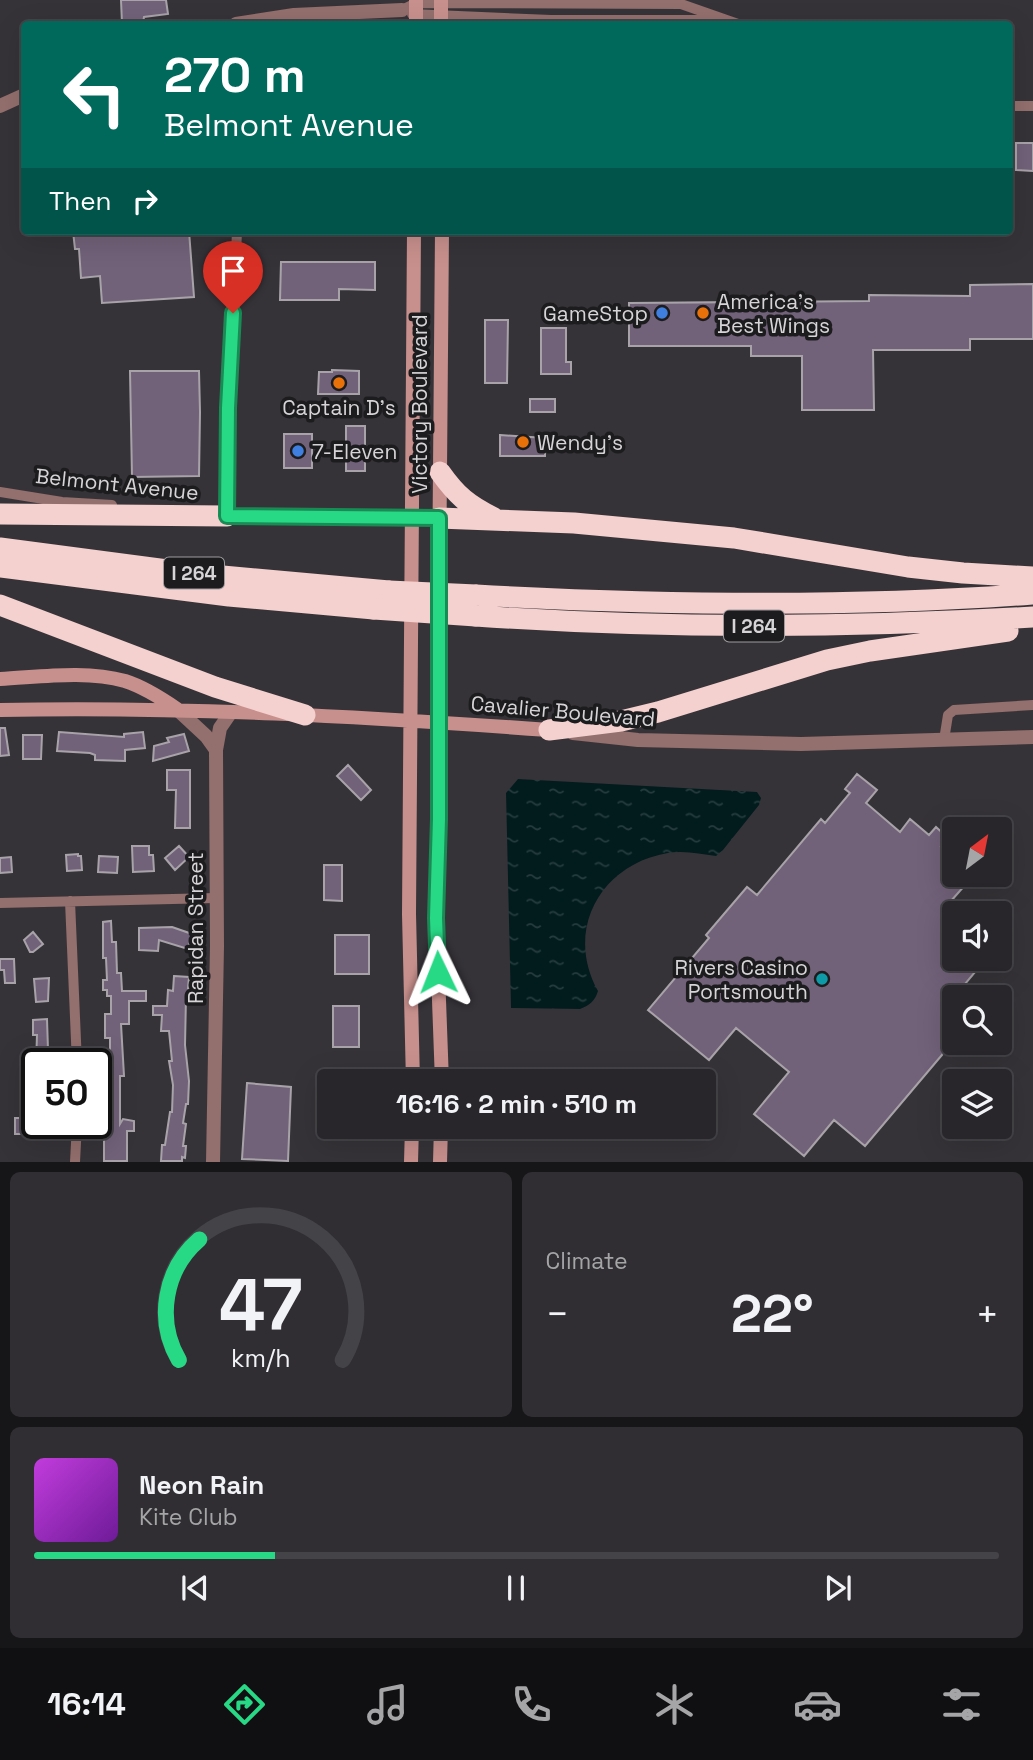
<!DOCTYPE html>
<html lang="en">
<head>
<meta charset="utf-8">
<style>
	:root { --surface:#28262a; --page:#302e32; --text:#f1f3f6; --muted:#a5a5a8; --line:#444347; --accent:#27d885 }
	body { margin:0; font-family:"Space Grotesk",sans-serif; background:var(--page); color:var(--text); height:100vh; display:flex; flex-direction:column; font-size:26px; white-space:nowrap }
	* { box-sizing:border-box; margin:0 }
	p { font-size:23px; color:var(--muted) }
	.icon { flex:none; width:38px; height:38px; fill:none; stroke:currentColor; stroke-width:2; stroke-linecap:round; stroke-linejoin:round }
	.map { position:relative; height:1162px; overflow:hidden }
	.panel { display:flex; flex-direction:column; gap:10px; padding:10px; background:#161517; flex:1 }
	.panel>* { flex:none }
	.guide { position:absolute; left:21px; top:21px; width:992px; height:214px; border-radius:7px; box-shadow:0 7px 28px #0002,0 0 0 2px var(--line); background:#00695c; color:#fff; overflow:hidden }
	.needle { width:46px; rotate:32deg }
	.tools { position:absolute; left:942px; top:817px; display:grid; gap:14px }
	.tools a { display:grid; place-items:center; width:70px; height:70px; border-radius:7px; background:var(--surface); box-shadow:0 7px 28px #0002,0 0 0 2px var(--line); font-size:35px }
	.speed { position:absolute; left:21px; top:1048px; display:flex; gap:14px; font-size:35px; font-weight:700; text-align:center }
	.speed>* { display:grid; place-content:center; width:91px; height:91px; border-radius:50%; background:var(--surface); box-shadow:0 7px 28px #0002,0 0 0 2px var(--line); line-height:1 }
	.speed .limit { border:4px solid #111; border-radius:10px; background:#fff; color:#111 }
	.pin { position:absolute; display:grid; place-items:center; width:60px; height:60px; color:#fff; margin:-72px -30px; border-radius:50% 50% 50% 0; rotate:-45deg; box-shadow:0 0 7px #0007 }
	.pin .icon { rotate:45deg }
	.me { position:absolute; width:77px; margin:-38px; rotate:358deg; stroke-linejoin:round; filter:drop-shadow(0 0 5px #0008) }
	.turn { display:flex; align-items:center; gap:24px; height:147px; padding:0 28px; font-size:32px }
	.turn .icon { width:91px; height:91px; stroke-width:2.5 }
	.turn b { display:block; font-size:49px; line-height:60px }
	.then { display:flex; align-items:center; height:66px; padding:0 28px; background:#0003; gap:14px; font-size:26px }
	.big { font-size:52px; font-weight:700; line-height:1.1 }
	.panel .tile { flex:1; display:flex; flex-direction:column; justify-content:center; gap:10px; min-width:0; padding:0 24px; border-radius:10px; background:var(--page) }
	.panel .dial { align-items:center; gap:0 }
	.dial svg { height:182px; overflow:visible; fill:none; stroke:var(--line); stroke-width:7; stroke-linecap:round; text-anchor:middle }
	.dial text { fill:var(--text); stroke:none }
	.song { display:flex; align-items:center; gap:21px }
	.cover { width:84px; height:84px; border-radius:10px; background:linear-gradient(135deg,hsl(290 70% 55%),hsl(280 70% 35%)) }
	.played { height:7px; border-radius:4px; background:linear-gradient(90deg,var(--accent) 25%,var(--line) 25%) }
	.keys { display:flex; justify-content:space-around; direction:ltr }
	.heat { display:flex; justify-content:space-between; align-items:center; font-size:38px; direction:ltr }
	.panel .tiles { flex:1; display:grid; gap:10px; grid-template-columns:1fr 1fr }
	.tile:last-child { grid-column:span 2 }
	.trip { position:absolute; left:317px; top:1069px; width:399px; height:70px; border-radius:7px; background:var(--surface); box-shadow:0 7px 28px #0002,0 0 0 2px var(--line); font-weight:700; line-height:70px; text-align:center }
	.tabs { display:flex; height:112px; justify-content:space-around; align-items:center; background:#100f11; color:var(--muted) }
	.tabs .icon { width:49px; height:49px }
	.tabs .current { color:var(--accent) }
	.tabs b { font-size:32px; color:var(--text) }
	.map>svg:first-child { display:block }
	.water { fill:url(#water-ripples) }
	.building { fill:#716179; stroke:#a7a3a9; stroke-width:2 }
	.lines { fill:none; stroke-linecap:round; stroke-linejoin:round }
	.minor { stroke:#936f6d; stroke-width:10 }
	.tertiary { stroke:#936f6d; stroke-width:14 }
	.secondary { stroke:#c8908d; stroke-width:14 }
	.motorway { stroke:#f4d0ce; stroke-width:21 }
	.motorway-bridge { stroke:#f4d0ce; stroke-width:21 }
	.route-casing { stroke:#198c56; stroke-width:18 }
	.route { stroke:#27d885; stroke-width:12 }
	.shop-dot { fill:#3f7fe0; stroke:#1c1b1d; stroke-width:2.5 }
	.food-dot { fill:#e8710a; stroke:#1c1b1d; stroke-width:2.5 }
	.culture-dot { fill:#0f9aa8; stroke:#1c1b1d; stroke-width:2.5 }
	.labels { text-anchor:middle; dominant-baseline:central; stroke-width:7; stroke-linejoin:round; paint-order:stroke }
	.shield { fill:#1c1b1d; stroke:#9e9c9f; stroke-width:2 }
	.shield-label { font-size:19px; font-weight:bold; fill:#d6d4d7 }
	.poi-label { font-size:21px; fill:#d6d4d7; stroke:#1c1b1d; text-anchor:start }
	.street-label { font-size:21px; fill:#d6d4d7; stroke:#1c1b1d }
</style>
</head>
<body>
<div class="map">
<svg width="1033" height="1162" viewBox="0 0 1033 1162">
	<defs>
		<pattern id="water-ripples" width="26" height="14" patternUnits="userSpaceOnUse" patternTransform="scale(1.75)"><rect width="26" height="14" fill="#021c1e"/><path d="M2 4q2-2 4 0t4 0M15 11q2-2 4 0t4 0" fill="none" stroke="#263c3e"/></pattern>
	</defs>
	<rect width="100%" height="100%" fill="#363338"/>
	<!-- water -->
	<path class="water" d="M518,779L757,792L761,798L759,805L723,850L716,856C700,854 684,850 668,853C601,864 564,930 598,991C595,1001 590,1005 580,1009L511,1008L506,793Z"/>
	<!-- building -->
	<path class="building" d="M121,0H166L168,14L144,17L143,23H122Z
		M1016,143H1033V171L1016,170Z
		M73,231H189L194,297L102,303L100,276L81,278L79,249H75Z
		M281,262H375V290L339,289V300H280Z
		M1033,284V339H970V350H873L874,410H802V356H751V346H629V303L869,301V295L970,296V285Z
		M485,320H508L507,383H485Z
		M541,328H566V362H571V374H541Z
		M332,370L359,371V394H318L319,372H332Z
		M130,371H199L200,412L199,476L132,477Z
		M530,399H555V412H530Z
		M346,426H365V471H346Z
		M284,434H312V468H284Z
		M500,435L545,438V456H500Z
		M0,728H5L9,755L0,756Z
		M59,732L124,737V734L143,732L145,748L125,750V761L95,760V755L90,753L57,751Z
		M184,734L189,751L153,761L154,746L169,742L167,738Z
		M23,735H42L41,759H23Z
		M348,765L371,790L361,800L337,776Z
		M167,770H190V828H175L176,790H167Z
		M857,774L877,790L866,803L900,832L910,819L929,835L936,827L948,838L941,846L954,856V875H974L951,901L961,909L957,914H954V959H986L954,997V1043L961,1045L953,1054L947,1049L865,1146L834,1120L804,1156L754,1114L789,1072L736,1028L709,1060L648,1010L709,938L706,935L747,887L757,895L821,819L825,823L850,793L845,789Z
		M132,846H149V855H153L154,871L133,872Z
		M179,846L189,857L175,870L165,858Z
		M78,854V856H81L82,870L67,871L66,855Z
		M99,856L118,857L117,873L98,872Z
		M11,857L12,872L0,873V858Z
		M324,865H342V901L324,900Z
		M111,921L112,942H116L117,973H121L122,991H146V1001H129V1024H121L124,1076H120V1124L123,1119L134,1121V1131H127V1161H104V1120L106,1088H110V1038H105V1014H111V996H107V990H103V980H107L106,958H103V922Z
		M172,927L192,934L188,949L159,940L158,951L139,950V928Z
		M33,932L43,944L33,952H30L24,940Z
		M335,935H369V974H335Z
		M0,959H14L15,983H5L4,970H0Z
		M174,976L189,977L188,988H191V997L186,996L185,1045L189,1081L188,1104H186L183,1123L186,1124L183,1146H186L185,1158L182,1157V1161H161L162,1145H165L170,1112H172L173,1085L169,1061H172L169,1031H161L162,1015H153V1006H167L168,990L173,991Z
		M49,978L48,1001L36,1002L34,979Z
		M333,1006H359V1047H333Z
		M47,1019L48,1050L52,1051V1064H36L37,1035H33V1020Z
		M247,1083L291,1087L288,1161L242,1159Z
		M15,1118H37V1124H50L49,1138H34V1134H15Z"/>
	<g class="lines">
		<!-- minor -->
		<path class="minor" d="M402,10L416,3L681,4L738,24
			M412,14L551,20H697L712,16
			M1010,106H1033
			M0,492L62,502L112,505
			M225,516L237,231
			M944,740L948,715L954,710L1033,705
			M70,901L77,1064
			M0,903L216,898
			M75,1162L77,1124"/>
		<!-- tertiary -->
		<path class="tertiary" d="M236,24L294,15L402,10
			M0,106L24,95
			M178,710L206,736L216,750L217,946L213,1162
			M573,733L638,740L801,744L1033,737
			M216,750L220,728L231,712"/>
		<!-- secondary -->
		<path class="secondary" d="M416,24V0
			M441,24V0
			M442,231L438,710L439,819L436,918L442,1082
			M227,516L439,518
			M0,679C40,677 86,670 125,681C144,687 161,698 177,709
			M0,710C183,706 367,717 549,730
			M413,1082L409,914L414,231
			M411,1162L412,1127
			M440,1162L441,1127"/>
		<!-- motorway -->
		<path class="motorway" d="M440,472C457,496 468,505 494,518
			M0,514L227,516
			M439,518L574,523L734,538L908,567L963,573L1033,577
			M0,548L190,573L389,591
			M0,567L229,596L374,609
			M476,595C661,605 848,608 1033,594
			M0,605L215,687L305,715
			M476,616C662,629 847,628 1033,617
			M549,730L621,721L658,712L827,660L870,651L1008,631"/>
		<!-- motorway-bridge -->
		<path class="motorway-bridge" d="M389,591L476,595
			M374,609L476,616"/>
	</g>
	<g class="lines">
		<defs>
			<path id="route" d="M233,313L228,408L227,516L439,518V819L436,918L438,972"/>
		</defs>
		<!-- route casing -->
		<use href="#route" class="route-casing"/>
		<!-- route -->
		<use href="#route" class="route"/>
	</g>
	<!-- markers -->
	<g class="shop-dot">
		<circle cx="662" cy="313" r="7"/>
		<circle cx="298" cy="451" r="7"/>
	</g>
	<g class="food-dot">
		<circle cx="703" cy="313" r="7"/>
		<circle cx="339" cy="383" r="7"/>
		<circle cx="523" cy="442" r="7"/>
	</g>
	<circle class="culture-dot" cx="822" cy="979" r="7"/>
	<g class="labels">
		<!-- shield labels -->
		<g class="shield">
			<rect x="164" y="557.5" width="60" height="31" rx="5"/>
			<rect x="724" y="610.5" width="60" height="31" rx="5"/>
		</g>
		<g class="shield-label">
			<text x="194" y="573">I 264</text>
			<text x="754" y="626">I 264</text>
		</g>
		<!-- poi labels -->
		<g class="poi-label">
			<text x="717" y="301">America's<tspan x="717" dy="24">Best Wings</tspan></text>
			<text x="648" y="313" text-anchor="end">GameStop</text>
			<text x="339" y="407" text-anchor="middle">Captain D's</text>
			<text x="537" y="442">Wendy's</text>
			<text x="312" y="451">7-Eleven</text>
			<text x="808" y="967" text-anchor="end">Rivers Casino<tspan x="808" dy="24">Portsmouth</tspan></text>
		</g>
		<!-- street labels -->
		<g class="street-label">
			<text transform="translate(419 404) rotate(-90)">Victory Boulevard</text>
			<text transform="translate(117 484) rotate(6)">Belmont Avenue</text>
			<text transform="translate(563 711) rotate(5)">Cavalier Boulevard</text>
			<text transform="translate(195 928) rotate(-90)">Rapidan Street</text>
		</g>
	</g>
</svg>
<div class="tools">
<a><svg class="needle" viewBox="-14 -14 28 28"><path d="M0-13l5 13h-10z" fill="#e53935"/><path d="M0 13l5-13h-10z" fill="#a5a5a8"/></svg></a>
<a><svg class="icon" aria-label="sound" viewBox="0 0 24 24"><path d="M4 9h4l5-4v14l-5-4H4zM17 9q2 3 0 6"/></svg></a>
<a><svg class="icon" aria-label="search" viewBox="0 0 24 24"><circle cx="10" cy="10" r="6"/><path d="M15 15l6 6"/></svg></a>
<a><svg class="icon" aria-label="layers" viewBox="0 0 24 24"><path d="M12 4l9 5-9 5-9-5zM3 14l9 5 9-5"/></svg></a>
</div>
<div class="speed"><div class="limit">50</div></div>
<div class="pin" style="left:233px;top:313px;background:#d93025"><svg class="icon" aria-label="arrive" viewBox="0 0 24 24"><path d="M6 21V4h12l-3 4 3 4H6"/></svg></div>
<svg class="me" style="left:438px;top:972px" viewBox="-20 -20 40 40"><path d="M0-17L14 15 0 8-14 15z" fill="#27d885" stroke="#fff" stroke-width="4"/></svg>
<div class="trip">16:16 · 2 min · 510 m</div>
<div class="guide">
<div class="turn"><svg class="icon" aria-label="left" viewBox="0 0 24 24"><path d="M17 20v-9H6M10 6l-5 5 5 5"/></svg><div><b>270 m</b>Belmont Avenue</div></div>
<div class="then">Then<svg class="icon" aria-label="right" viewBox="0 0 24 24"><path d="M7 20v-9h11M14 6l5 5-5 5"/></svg></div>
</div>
</div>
<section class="panel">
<div class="tiles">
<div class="tile dial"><svg viewBox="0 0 100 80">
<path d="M14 69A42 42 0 1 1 86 69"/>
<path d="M14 69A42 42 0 0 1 23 16" stroke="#27d885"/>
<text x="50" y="56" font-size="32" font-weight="700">47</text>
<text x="50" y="72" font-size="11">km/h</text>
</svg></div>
<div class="tile"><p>Climate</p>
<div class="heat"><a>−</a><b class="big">22°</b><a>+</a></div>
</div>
<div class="tile">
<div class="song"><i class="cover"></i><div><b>Neon Rain</b><p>Kite Club</p></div></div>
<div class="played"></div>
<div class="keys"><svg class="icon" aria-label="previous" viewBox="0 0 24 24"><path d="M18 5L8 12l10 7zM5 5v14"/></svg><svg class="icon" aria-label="pause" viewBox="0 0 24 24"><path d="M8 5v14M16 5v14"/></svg><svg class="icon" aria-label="next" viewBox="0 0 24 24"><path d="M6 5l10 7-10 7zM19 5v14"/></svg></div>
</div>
</div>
</section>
<nav class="tabs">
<b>16:14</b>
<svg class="icon current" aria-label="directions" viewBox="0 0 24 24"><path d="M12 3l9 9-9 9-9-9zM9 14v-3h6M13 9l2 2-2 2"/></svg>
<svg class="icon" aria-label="music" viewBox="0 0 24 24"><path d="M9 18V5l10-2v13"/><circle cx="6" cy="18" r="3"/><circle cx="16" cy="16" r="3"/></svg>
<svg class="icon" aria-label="phone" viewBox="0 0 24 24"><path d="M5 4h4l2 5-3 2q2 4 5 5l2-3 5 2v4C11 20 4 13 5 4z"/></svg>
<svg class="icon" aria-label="climate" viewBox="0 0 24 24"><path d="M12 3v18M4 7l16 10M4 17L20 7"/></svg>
<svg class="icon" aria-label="car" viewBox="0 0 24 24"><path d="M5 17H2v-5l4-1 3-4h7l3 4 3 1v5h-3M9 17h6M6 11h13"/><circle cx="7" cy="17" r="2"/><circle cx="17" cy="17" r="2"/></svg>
<svg class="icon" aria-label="filters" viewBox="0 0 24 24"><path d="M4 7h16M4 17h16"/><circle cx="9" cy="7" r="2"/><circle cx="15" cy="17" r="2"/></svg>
</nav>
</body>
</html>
